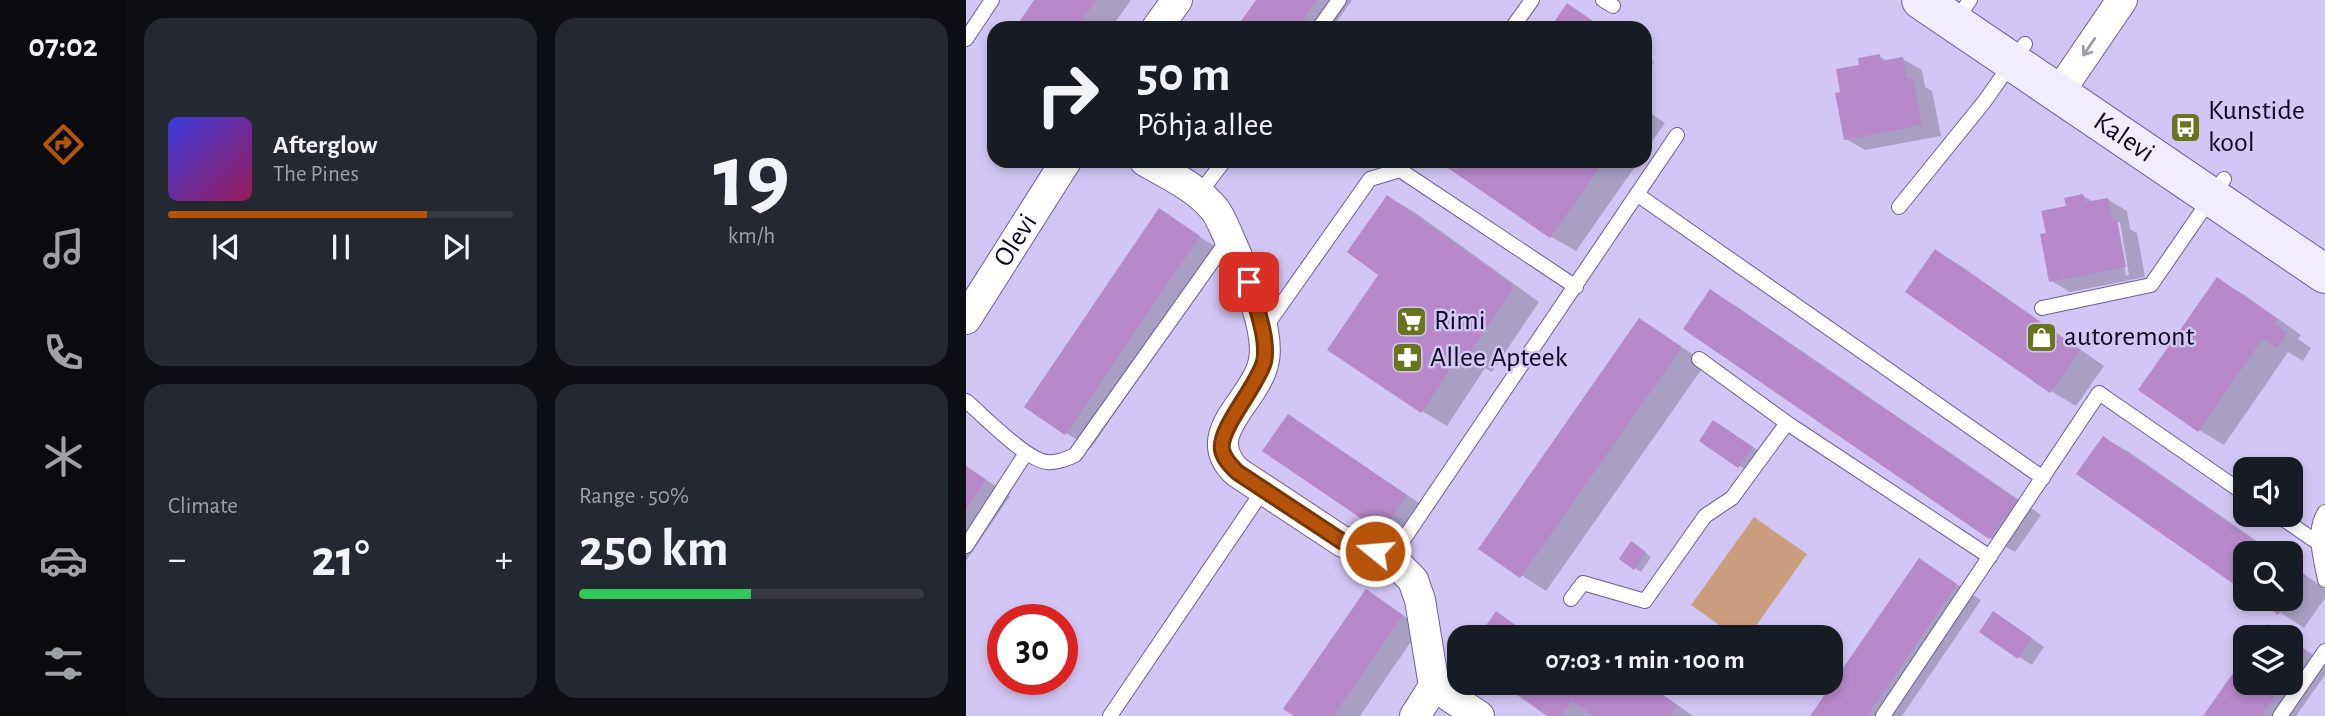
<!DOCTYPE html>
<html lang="en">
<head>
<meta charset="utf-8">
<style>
	:root { --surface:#171b24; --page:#242831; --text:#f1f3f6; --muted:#9ea1a6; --line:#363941; --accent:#b45309 }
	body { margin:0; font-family:"Alegreya Sans",sans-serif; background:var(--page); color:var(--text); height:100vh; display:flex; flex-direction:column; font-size:26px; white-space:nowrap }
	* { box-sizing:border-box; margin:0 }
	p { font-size:23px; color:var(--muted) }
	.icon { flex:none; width:38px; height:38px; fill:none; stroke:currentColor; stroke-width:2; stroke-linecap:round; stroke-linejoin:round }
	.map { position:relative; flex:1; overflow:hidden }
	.drawer { display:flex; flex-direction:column; gap:18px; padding:18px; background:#0d0f14; width:840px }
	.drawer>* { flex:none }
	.top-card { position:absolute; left:21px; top:21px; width:665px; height:147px; border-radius:21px; box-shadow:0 4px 10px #0003; background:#171b24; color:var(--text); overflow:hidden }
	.controls { position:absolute; left:1267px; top:457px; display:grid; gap:14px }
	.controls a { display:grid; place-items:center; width:70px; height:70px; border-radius:14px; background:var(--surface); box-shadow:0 4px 10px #0003; font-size:35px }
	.speed { position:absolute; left:21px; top:604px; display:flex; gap:14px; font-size:35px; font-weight:700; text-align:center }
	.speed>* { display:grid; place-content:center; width:91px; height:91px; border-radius:50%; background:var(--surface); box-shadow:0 4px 10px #0003; line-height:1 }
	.speed .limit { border:10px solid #d22; background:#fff; color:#111 }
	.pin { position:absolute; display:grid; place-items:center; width:60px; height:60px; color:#fff; margin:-30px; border-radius:14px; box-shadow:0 4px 10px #0006 }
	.me { position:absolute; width:77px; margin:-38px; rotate:287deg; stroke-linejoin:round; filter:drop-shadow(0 0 5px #0008) }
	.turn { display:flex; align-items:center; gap:24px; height:147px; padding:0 35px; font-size:32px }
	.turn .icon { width:91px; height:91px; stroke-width:2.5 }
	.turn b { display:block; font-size:49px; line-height:60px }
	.big { font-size:52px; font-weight:700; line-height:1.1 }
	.drawer .tile { flex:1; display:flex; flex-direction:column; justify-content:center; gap:10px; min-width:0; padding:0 24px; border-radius:21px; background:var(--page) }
	.drawer .dial { align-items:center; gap:0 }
	.dial b { font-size:91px; line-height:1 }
	.song { display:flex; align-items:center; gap:21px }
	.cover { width:84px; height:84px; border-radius:10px; background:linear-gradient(135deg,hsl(240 70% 55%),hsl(330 70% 35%)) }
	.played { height:7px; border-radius:4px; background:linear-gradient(90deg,var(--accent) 75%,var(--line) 75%) }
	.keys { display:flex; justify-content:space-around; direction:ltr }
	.heat { display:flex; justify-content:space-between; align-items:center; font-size:38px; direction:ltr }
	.charge { height:10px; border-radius:5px; background:linear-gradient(90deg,#34c759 50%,var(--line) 0) }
	.drawer .tiles { flex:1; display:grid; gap:18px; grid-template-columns:repeat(2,1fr) }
	.trip { position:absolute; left:481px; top:625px; width:396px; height:70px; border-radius:21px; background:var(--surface); box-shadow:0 4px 10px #0003; font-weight:700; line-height:70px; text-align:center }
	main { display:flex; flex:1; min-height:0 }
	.menu { display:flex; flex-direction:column; width:126px; justify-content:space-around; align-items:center; background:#090b0e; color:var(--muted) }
	.menu .icon { width:49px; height:49px }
	.menu .current { color:var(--accent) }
	.menu b { font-size:32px; color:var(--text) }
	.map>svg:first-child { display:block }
	.green { fill:#c99d7e }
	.shadow { fill:#0003; fill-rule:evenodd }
	.building { fill:#b789c8 }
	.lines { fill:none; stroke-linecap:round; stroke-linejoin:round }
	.service-casing { stroke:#6f5a9e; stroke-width:16 }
	.minor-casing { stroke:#6f5a9e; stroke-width:32 }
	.secondary-casing { stroke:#6f5a9e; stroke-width:40 }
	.service { stroke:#fff; stroke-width:14 }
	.minor { stroke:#fff; stroke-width:30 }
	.secondary { stroke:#f1ecff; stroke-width:38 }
	.oneway { stroke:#9f9ba5 }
	.route-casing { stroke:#753606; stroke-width:18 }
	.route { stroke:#b45309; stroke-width:12 }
	.labels { text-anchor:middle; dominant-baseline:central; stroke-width:5; stroke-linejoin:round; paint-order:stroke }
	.poi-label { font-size:28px; fill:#0e051e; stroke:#d2c7f4; text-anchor:start }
	.street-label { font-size:28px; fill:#0e051e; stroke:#d2c7f4 }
</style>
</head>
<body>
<main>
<nav class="menu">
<b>07:02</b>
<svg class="icon current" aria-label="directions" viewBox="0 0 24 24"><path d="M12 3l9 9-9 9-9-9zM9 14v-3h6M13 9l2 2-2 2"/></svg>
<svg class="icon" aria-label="music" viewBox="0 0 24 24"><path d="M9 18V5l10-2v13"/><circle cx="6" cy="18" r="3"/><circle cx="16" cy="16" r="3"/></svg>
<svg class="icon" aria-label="phone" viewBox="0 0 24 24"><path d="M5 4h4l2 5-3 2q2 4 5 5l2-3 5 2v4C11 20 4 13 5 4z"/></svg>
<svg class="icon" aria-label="climate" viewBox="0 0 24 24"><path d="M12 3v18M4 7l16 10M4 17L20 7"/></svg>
<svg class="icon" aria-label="car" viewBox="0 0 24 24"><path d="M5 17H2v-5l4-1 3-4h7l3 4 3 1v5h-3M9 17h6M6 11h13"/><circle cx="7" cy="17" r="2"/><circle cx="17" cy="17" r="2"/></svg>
<svg class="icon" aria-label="filters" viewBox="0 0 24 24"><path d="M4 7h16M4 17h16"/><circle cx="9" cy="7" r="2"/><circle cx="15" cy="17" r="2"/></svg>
</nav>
<section class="drawer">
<div class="tiles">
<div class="tile">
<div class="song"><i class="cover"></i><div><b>Afterglow</b><p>The Pines</p></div></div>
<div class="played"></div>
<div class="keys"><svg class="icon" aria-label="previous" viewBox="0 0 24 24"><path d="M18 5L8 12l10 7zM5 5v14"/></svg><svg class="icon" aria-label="pause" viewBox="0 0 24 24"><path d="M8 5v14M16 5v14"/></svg><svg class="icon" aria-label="next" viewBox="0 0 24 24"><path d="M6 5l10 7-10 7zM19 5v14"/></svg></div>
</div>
<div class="tile dial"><b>19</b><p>km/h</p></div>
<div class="tile"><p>Climate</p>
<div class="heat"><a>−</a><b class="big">21°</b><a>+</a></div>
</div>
<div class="tile"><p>Range · 50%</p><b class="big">250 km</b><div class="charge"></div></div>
</div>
</section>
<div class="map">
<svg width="1359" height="716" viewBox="0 0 1359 716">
	<rect width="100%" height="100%" fill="#d2c7f4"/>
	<!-- green -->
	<path class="green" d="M788,517L841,554L782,637H770L725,605Z"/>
	<!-- shadow -->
	<path class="shadow" d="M70,0H165L145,28H51Z
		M292,0H386L366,28H272Z
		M679,56L688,62L679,74Z
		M913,56L923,62L937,59L956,70L959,87L966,91L975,136L899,150L880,139L876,93L895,67Z
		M28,62V72L23,69Z
		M679,109L699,123L679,152Z
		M481,161H673L610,251L584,236Z
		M1117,196L1128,202L1141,199L1161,211L1164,229L1171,233L1179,277L1104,292L1084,280L1082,234L1102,208ZM1150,222H1154L1163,275L1160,276Z
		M422,197L447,211L573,302L526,372L519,368L481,426L456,411L414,275Z
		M193,211L258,252L125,448L100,433Z
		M970,251L995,266L1138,366L1110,406L1085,391Z
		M1252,280L1277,294L1335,335L1332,339L1345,348L1337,361L1322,352L1258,445L1233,430Z
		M745,291L770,306L1075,515L1049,552L1024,538L719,328Z
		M674,320L740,363L580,591L514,548Z
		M323,416L459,507L435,542L416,531Z
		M761,430L799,455L786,474L735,441Z
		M1138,438L1163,452L1308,553H1279V590L1113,474Z
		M0,466L44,496L0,561Z
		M672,547L685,557L675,572L669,568Z
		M953,560L1015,600L936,716H846Z
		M1325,565L1359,589V598L1338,628L1292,598H1325Z
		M401,592L455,627L394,716H331Z
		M1041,621L1078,647L1066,665L1053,657Z
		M1325,640L1359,663V675L1330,716H1239L1279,659V682H1325Z
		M536,682H679L727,716H584Z"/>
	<!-- building -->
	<path class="building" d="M68,0H130L111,28H49Z
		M290,0H351L331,28H270Z
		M601,3L637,28H584Z
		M914,54L915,61L937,57L941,79L947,78L956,125L878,140L869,93L874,92L870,69L893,65L892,58Z
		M478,161H638L584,238L476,164Z
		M1117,194L1119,202L1142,198L1146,221L1151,219L1160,267L1083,282L1074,234L1080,233L1075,211L1100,206L1098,198Z
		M421,195L548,286L500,359L493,355L455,413L361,350L412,275L381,252Z
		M193,208L234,236L99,435L58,407Z
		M969,249L1114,350L1084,393L939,292Z
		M1251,277L1311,319L1308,323L1321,333L1311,348L1297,338L1232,432L1172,390Z
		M744,289L1051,500L1023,539L717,329Z
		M673,318L716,347L554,578L512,549Z
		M322,414L441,495L415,532L296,451Z
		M747,420L787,447L772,468L733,441Z
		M1137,436L1306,553H1279V592L1110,474Z
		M0,466L20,480L0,510Z
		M665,541L680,552L668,570L653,559Z
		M953,558L991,584L901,716H844Z
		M1325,566L1340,576L1325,597Z
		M400,589L437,615L367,716H328L317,709Z
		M1289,598H1324L1312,615Z
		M530,611L566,637H512Z
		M1027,611L1066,638L1052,659L1013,632Z
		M1301,624L1320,637H1292Z
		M1325,640L1340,651L1325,674Z
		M1279,656V682H1319L1295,716H1237Z
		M533,682H678L711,705L703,716H628L606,701L595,716H581Z"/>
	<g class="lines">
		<defs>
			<path id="service" d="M637,0L647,6
				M989,22L1004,0
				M353,28L373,0
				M546,28L566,0
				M0,39L26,0
				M233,194L258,161
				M672,195L1077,478
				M933,207L1018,102L1059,44
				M1076,308L1185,285L1258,179
				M298,329L404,179L434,170L610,287
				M733,359L821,423L1024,557
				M0,401C18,416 60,460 81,462C91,463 100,459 109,455L263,238
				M1359,512C1346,531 1355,558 1359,580
				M1310,514L1358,547
				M0,546L60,453
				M425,558L711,135
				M605,599L617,583L679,601L739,516L766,498L821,423
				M144,716L298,489
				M917,716L1133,393L1279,494
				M1314,716L1359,651"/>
			<g id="minor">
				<path d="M191,28L211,0"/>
				<path d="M1098,97L1100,82L1156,0"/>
				<path d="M179,161C203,175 232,188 249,210C255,218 259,229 263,238C277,270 304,326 298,360C291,401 230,433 271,472L377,542L395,543L425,558L447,580L454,600L468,686L449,716"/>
				<path id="s1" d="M0,319L100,161"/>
				<path d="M468,686L513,716"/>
			</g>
			<g id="secondary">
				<path id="s2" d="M955,0L1359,274"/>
			</g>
		</defs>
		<!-- service casing -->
		<use href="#service" class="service-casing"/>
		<!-- minor casing -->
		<use href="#minor" class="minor-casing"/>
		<!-- secondary casing -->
		<use href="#secondary" class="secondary-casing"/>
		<!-- service -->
		<use href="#service" class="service"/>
		<!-- minor -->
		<use href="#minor" class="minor"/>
		<!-- secondary -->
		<use href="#secondary" class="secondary"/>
	</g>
	<!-- one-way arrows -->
	<defs><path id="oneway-shaft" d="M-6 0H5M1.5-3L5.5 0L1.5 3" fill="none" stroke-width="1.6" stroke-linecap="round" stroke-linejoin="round" transform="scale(1.75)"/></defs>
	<use class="oneway" href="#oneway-shaft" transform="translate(1123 47) rotate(124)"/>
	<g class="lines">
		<defs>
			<path id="route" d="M283,282C289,304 303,339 298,362C291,387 252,429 256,450C258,459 265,466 271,472L377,542H395L409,551"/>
		</defs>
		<!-- route casing -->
		<use href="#route" class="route-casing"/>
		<!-- route -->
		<use href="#route" class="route"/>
	</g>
	<!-- icons -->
	<defs>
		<symbol id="bus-square" viewBox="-11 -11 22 22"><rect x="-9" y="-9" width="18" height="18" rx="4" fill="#69741f" stroke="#d2c7f4"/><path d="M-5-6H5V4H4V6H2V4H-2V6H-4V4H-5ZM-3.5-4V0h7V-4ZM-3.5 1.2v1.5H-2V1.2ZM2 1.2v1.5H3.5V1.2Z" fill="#fff"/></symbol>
		<symbol id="supermarket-square" viewBox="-11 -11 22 22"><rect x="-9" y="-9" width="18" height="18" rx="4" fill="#69741f" stroke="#d2c7f4"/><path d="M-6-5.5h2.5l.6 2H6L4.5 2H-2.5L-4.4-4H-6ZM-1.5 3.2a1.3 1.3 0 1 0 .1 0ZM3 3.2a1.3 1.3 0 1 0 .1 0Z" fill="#fff"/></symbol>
		<symbol id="shop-square" viewBox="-11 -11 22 22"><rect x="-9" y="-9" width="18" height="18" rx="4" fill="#69741f" stroke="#d2c7f4"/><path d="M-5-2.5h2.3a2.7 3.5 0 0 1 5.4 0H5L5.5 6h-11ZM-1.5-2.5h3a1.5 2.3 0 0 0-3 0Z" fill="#fff"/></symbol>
		<symbol id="pharmacy-square" viewBox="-11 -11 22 22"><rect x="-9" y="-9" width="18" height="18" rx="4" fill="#69741f" stroke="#d2c7f4"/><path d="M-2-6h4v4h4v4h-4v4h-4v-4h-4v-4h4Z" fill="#fff"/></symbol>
	</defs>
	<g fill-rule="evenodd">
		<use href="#bus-square" x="1202" y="110" width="35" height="35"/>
		<use href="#supermarket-square" x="428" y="304" width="35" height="35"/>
		<use href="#shop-square" x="1058" y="320" width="35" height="35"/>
		<use href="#pharmacy-square" x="424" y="340" width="35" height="35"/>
	</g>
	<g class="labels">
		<!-- poi labels -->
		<g class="poi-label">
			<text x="1242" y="111">Kunstide<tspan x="1242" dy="32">kool</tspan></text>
			<text x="468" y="321">Rimi</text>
			<text x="1098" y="337">autoremont</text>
			<text x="464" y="358">Allee Apteek</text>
		</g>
		<!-- street labels -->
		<g class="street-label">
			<text stroke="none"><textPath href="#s2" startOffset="245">Kalevi</textPath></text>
			<text stroke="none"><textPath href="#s1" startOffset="93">Olevi</textPath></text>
		</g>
	</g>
</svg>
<div class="controls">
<a><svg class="icon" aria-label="sound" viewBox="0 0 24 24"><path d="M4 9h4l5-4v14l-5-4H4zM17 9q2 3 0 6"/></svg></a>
<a><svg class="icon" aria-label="search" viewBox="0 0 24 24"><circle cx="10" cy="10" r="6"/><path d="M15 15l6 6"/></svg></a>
<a><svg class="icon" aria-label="layers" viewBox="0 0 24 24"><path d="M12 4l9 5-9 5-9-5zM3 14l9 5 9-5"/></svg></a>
</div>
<div class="speed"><div class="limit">30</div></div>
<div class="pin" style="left:283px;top:282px;background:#d93025"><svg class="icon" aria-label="arrive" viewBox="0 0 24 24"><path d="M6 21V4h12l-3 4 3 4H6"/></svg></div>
<svg class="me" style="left:409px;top:551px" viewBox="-20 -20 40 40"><circle r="17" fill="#b45309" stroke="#fff" stroke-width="3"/><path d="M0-11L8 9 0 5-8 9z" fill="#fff"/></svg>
<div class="trip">07:03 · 1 min · 100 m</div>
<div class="top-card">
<div class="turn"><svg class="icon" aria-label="right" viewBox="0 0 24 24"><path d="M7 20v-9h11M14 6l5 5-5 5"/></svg><div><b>50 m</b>Põhja allee</div></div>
</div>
</div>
</main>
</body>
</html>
